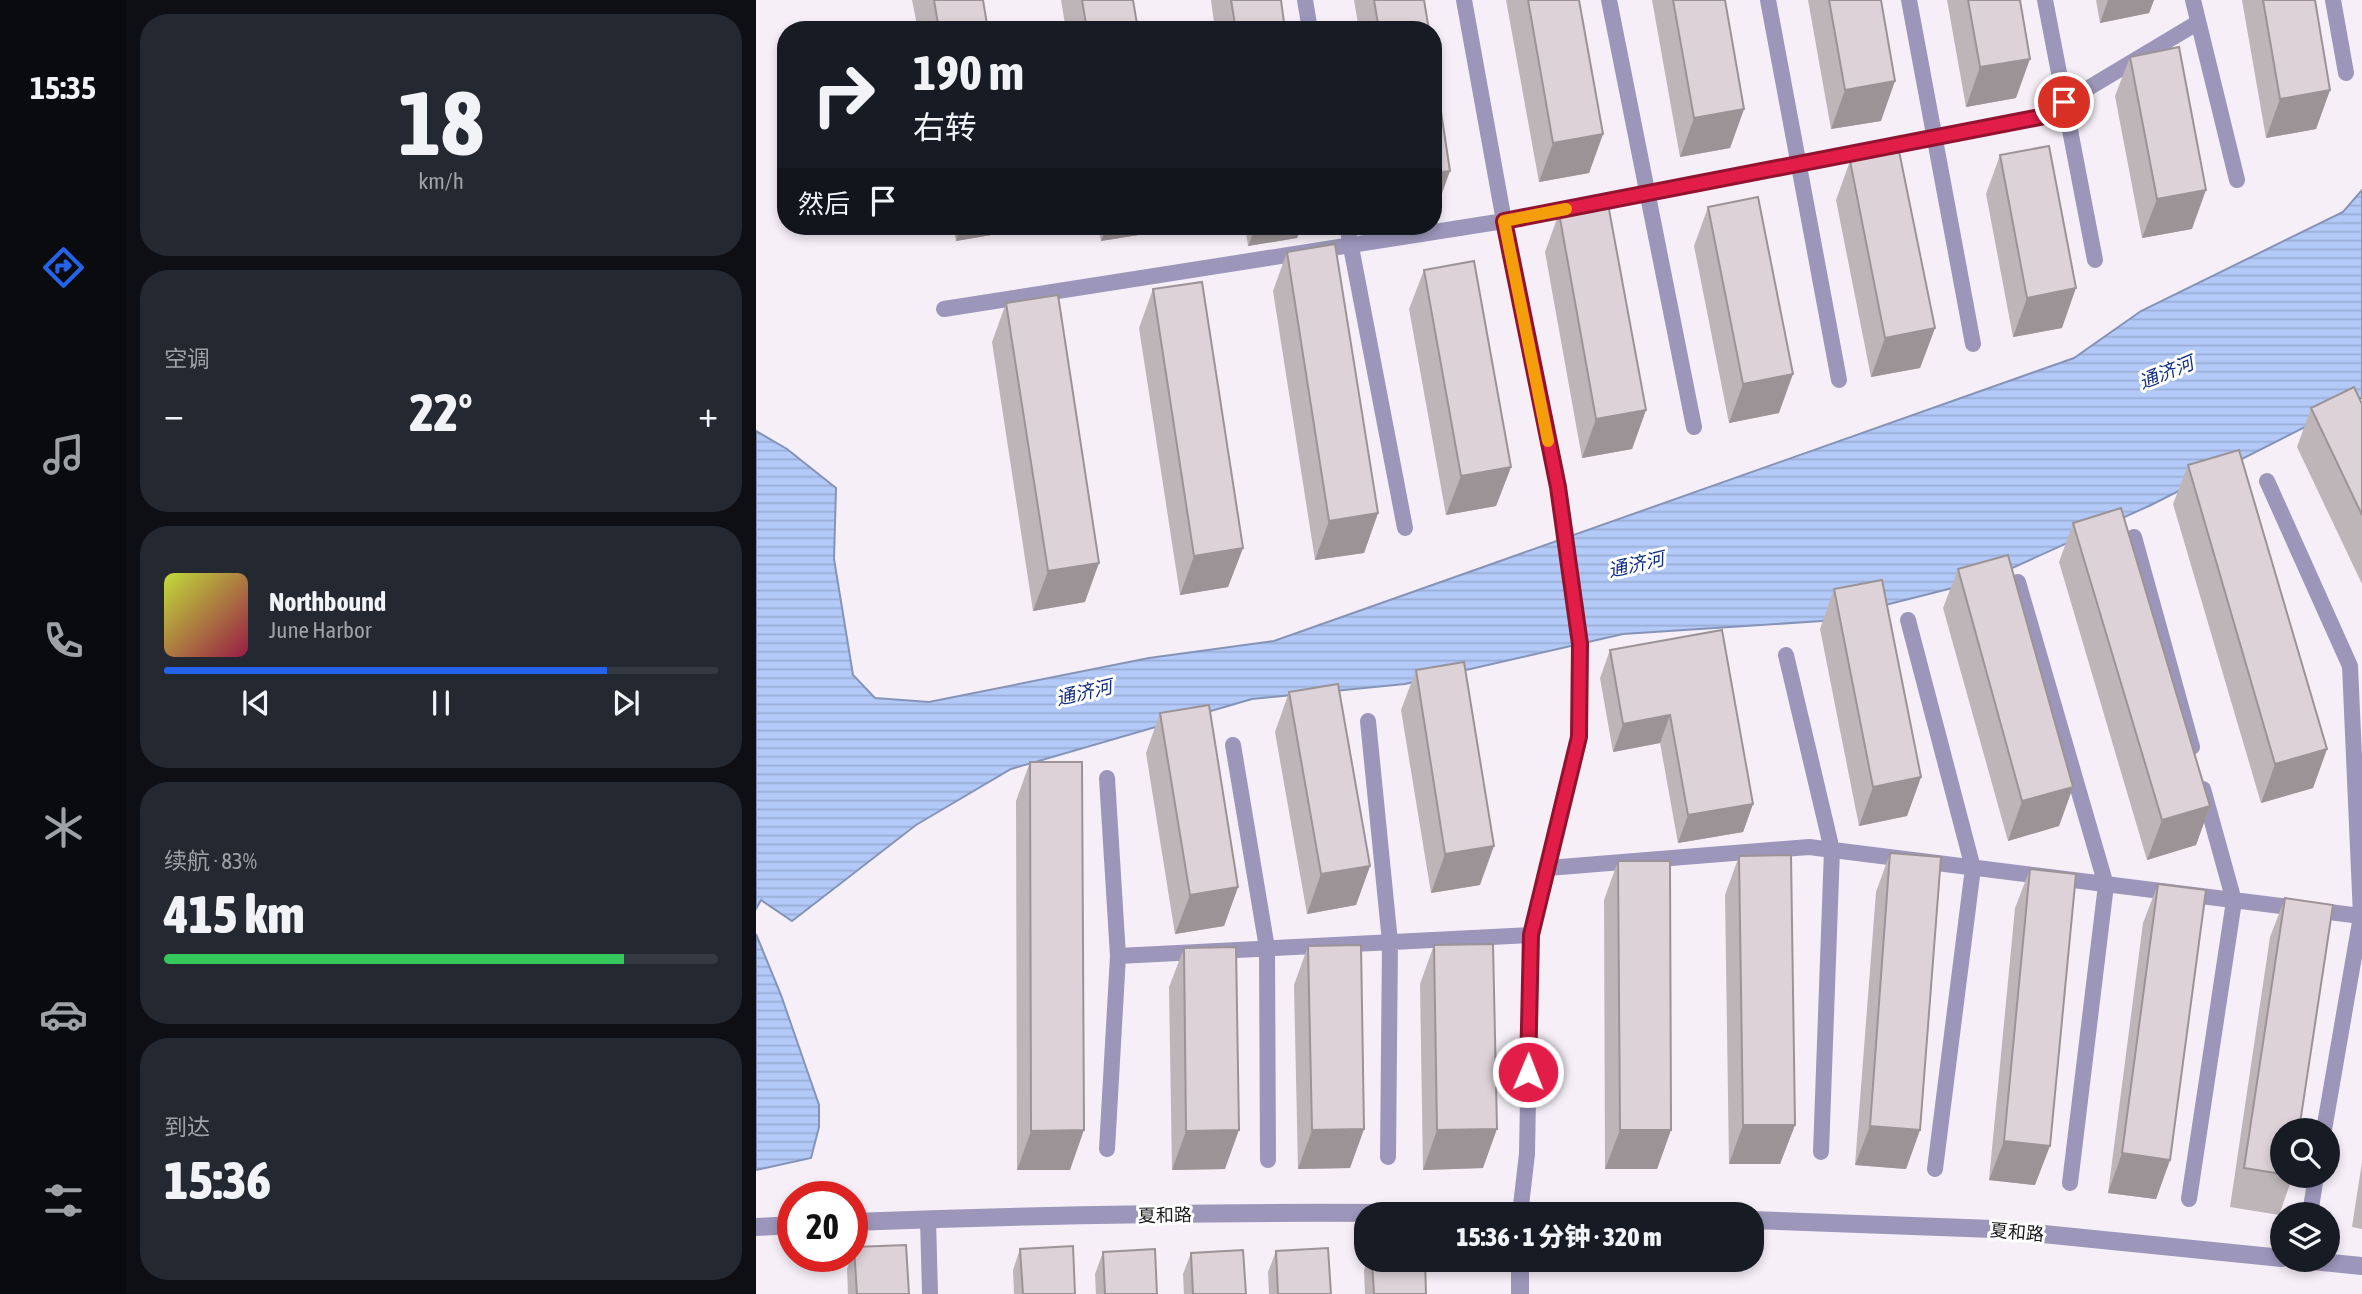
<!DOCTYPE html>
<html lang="zh">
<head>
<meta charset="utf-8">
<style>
	:root { --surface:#171b24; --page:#242831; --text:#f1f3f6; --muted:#9ea1a6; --line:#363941; --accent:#2563eb }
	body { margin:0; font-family:"Asap Condensed","Noto Sans SC",sans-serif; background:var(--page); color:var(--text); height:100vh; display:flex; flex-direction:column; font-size:26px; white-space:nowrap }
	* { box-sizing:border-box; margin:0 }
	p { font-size:23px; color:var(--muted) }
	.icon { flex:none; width:38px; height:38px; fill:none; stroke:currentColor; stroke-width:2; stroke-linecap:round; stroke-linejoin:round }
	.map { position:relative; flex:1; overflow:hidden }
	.drawer { display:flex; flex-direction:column; gap:14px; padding:14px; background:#0d0f14; width:630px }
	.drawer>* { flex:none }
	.guide { position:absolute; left:21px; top:21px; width:665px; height:214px; border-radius:28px; box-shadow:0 4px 10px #0003; background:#171b24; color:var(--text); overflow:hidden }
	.buttons { position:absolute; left:1514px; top:1118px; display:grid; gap:14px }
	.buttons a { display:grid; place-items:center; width:70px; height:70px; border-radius:50%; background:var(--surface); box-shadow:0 4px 10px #0003; font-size:35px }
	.speed { position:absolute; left:21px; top:1181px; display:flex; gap:14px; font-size:35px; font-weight:700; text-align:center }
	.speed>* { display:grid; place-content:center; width:91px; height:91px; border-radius:50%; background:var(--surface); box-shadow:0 4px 10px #0003; line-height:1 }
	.speed .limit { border:10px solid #d22; background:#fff; color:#111 }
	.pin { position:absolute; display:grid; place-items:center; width:60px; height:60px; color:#fff; margin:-30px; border:4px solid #fff; border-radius:50%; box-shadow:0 2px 7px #0007 }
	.me { position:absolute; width:77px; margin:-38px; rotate:1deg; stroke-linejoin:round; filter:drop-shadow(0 0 5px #0008) }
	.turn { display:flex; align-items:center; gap:24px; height:147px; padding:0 21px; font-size:32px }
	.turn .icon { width:91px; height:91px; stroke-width:2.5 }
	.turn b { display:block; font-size:49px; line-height:60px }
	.then { display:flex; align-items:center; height:66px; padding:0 21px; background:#0003; gap:14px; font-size:26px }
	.big { font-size:52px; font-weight:800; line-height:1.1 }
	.drawer .tile { flex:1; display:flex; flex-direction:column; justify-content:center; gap:10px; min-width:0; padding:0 24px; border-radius:28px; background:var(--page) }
	.drawer .dial { align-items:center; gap:0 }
	.dial b { font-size:91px; line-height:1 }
	.song { display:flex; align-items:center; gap:21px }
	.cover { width:84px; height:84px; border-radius:10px; background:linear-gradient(135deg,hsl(70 70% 55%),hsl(340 70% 35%)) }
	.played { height:7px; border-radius:4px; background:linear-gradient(90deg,var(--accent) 80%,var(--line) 80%) }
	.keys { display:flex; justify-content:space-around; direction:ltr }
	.heat { display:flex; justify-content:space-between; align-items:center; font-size:38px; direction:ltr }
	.charge { height:10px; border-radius:5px; background:linear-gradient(90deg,#34c759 83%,var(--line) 0) }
	.trip { position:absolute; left:598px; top:1202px; width:410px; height:70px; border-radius:28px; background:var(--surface); box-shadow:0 4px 10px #0003; font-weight:800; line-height:70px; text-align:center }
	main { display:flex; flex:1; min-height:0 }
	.dock { display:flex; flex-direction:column; width:126px; justify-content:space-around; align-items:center; background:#090b0e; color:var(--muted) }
	.dock .icon { width:49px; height:49px }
	.dock .on { color:var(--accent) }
	.dock b { font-size:32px; color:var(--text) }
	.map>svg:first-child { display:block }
	.water { fill:url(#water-rules); stroke:#8594b6; stroke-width:2 }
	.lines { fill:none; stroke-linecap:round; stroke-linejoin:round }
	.lane { stroke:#9c96ba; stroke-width:16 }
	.street { stroke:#9c96ba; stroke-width:18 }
	.wall { fill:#beb5b9 }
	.shaded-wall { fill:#9b9396 }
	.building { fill:#ddd2d7; stroke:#9b9396; stroke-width:2 }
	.route-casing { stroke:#92132f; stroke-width:18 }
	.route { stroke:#e11d48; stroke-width:12 }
	.slow { stroke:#f59e0b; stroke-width:12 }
	.labels { text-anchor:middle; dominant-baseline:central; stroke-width:6; stroke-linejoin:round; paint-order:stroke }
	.street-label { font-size:18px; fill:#19171a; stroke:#fff }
	.water-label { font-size:19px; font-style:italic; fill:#122f86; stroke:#fff }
</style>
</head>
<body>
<main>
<nav class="dock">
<b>15:35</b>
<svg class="icon on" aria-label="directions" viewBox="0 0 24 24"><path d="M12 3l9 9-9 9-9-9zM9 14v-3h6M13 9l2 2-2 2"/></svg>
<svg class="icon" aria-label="music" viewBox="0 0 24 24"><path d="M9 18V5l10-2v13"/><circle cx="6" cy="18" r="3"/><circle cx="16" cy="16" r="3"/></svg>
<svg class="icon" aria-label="phone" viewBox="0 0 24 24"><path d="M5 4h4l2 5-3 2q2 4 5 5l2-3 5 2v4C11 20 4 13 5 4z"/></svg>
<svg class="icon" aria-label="climate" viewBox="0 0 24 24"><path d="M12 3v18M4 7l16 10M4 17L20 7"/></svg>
<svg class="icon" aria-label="car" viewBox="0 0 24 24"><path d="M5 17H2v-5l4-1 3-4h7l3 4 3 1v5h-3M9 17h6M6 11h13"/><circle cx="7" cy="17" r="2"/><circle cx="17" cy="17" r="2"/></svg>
<svg class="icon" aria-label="filters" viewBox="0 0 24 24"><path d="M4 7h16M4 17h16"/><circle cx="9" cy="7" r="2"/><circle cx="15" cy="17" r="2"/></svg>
</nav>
<section class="drawer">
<div class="tile dial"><b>18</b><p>km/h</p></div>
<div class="tile"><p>空调</p>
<div class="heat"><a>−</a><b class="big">22°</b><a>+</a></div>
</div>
<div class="tile">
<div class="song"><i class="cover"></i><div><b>Northbound</b><p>June Harbor</p></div></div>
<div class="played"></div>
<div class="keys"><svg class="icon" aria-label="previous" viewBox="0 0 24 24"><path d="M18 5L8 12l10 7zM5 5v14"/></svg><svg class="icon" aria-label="pause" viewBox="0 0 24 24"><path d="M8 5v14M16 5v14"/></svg><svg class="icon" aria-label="next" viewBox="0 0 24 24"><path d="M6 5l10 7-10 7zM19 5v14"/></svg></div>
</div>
<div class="tile"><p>续航 · 83%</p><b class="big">415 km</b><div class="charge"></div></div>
<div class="tile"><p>到达</p><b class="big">15:36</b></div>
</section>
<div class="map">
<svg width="1606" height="1294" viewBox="0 0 1606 1294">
	<defs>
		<pattern id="water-rules" width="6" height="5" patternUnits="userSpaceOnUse" patternTransform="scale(1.75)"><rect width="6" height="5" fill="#b3caf9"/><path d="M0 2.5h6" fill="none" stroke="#99add5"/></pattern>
	</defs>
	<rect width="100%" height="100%" fill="#f6eff8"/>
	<!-- water -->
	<path class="water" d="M1606,190V398L1395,505L1232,579L1066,621L867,634L649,684L496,699L255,769L160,825L36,921L5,900L0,909V431L31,449L80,488L78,559L97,675L119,698L173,702L393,658L518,641L1318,358L1385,311L1587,212Z
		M0,934L25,995L63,1105V1127L55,1158L0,1170Z"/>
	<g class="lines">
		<!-- lane -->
		<path class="lane" d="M549,0L554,30
			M708,0L748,221L802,487L824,644L823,737L775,935L771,1154L764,1214
			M853,0L938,427
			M1012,0L1083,380
			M1153,0L1217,344
			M1289,0L1339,260
			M1437,0L1481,180
			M1577,0L1590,73
			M591,226L649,528
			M188,309L748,221L1284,117L1441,23
			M1511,481L1594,666L1605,916L1568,1130
			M1378,537L1436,747
			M1262,582L1350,885L1314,1183
			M1152,620L1217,868L1179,1169
			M1030,655L1076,850L1065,1152
			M612,721L634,942L632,1157
			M477,745L511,948L512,1160
			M351,778L362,956L351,1149
			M792,868L1053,847L1605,916
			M362,956L775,935
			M1433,1199L1478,901L1447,789
			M1554,1214L1560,1176
			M172,1219L174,1294"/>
		<!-- street -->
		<path class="street" d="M996,1220L1237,1229L1526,1258
			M96,1222C305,1214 514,1211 722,1214
			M0,1227L37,1225
			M764,1260V1294
			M1546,1260L1606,1266"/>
	</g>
	<!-- wall -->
	<path class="wall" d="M156,0H227L232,30H162Z
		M305,0H377L382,30H310Z
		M455,0H525L529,30H459Z
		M598,0H668L673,30H603Z
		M750,0H823L847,134L833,173L783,182Z
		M896,0H969L988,109L974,148L924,157Z
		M1052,0H1125V121L1075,129Z
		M1191,0H1264L1260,98L1210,107Z
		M1340,0H1398L1393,13L1344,23Z
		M1486,0H1559L1574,90L1560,129L1510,138Z
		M1374,57L1436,229L1386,238L1359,96Z
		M1244,155L1306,328L1257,337L1230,194Z
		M1094,161L1179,328L1164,368L1115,377L1080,200Z
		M952,207L1023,413L973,423L938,246Z
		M803,213L890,410L876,449L826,458L789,252Z
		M197,226H250L247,233L200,241Z
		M342,226H397L395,233L345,241Z
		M489,226H546L541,238L492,246Z
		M531,252L622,513L608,553L559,560L517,291Z
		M668,270L755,467L740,506L690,515L653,309Z
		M397,289L487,548L472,587L424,595L383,328Z
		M250,303L329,602L277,611L236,342Z
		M1606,404V584L1541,447L1555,408Z
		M1432,465L1571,749L1557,788L1505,803L1417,504Z
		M1317,523L1454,806L1440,845L1391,860L1303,562Z
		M1202,569L1317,787L1303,826L1252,841L1187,608Z
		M1078,589L1165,777L1151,816L1103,826L1064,629Z
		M854,650L997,804L987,832L922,843L904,743L857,752L844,678Z
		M660,670L724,885L675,893L645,710Z
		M533,692L614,866L600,905L551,914L519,732Z
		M404,713L482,887L468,926L419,934L390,753Z
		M274,762L314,1170H261L260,801Z
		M1134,853L1164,1130L1150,1169L1099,1165L1120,892Z
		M983,856L1039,1125L1024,1164H973L969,895Z
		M862,861L915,1130L901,1169H849L848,900Z
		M1274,869L1279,1185L1233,1180L1259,908Z
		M1402,884L1414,1160L1400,1199L1352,1193L1387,923Z
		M1529,898L1526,1176H1537L1523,1215L1474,1207L1514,937Z
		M678,945L727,1168L667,1170L664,984Z
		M552,946L608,1129L594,1168L542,1169L538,985Z
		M428,948L469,1169L416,1170L413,987Z
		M1606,1162V1229L1596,1227Z
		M98,1247L153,1294H92L91,1269L95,1256H96Z
		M264,1249L319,1294H258L257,1270Z
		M520,1251L575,1294H513L512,1272Z
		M347,1252L401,1294H340L339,1274Z
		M435,1253L490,1294H428L427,1274Z
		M612,1260H669L670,1294H609L608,1270Z"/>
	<!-- shaded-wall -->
	<path class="shaded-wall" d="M1352,0H1398L1393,13L1344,23Z
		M1274,59L1260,98L1210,107L1224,67Z
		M1139,81L1125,121L1075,129L1089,90Z
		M1574,90L1560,129L1510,138L1524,99Z
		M988,109L974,148L924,157L938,118Z
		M847,134L833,173L783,182L797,143Z
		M694,171L680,210H677V173Z
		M1450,190L1436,229L1386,238L1401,199Z
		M205,226H250L247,233L200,241Z
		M351,226H397L395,233L345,241Z
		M500,226H546L541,238L492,246Z
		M1320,288L1306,328L1257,337L1271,298Z
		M1179,328L1164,368L1115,377L1129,338Z
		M1037,374L1023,413L973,423L987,384Z
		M890,410L876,449L826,458L840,419Z
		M755,467L740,506L690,515L705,476Z
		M622,513L608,553L559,560L573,521Z
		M487,548L472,587L424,595L438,556Z
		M343,563L329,602L277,611L292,571Z
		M914,715L904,743L857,752L867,724Z
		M1571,749L1557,788L1505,803L1519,764Z
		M1165,777L1151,816L1103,826L1117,787Z
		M1317,787L1303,826L1252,841L1266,801Z
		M997,804L987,832L922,843L932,815Z
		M1454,806L1440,845L1391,860L1406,820Z
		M738,846L724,885L675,893L689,854Z
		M614,866L600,905L551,914L565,874Z
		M482,887L468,926L419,934L434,895Z
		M987,1125H1039L1024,1164H973Z
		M1114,1126L1164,1130L1150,1169L1099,1165Z
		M608,1129L594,1168L542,1169L556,1130Z
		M741,1129L727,1168L667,1170L681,1130Z
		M328,1130L314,1170H261L275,1131Z
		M483,1130L469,1169L416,1170L430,1131Z
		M864,1130H915L901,1169H849Z
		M1248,1141L1294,1146L1279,1185L1233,1180Z
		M1366,1153L1414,1160L1400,1199L1352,1193Z"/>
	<!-- building -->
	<path class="building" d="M178,0H227L232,30H183Z
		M326,0H377L382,30H331Z
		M475,0H525L529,30H480Z
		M618,0H668L673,30H623Z
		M772,0H823L847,134L797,143Z
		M917,0H969L988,109L938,118Z
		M1073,0H1125L1139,81L1089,90Z
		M1212,0H1264L1274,59L1224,67Z
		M1507,0H1559L1574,90L1524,99Z
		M1423,47L1450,190L1401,199L1374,57Z
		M677,59L694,171L677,173Z
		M1293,146L1320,288L1271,298L1244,155Z
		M1143,151L1179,328L1129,338L1094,161Z
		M1002,197L1037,374L987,384L952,207Z
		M852,204L890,410L840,419L803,213Z
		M579,244L622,513L573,521L531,252Z
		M718,261L755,467L705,476L668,270Z
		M446,282L487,548L438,556L397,289Z
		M302,295L343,563L292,571L250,303Z
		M1598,387L1606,404V515L1555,408Z
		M1483,450L1571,749L1519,764L1432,465Z
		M1365,508L1454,806L1406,820L1317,523Z
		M1252,555L1317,787L1266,801L1202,569Z
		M1126,580L1165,777L1117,787L1078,589Z
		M966,630L997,804L932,815L914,715L867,724L854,650Z
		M708,662L738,846L689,854L660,670Z
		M582,684L614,866L565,874L533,692Z
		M453,705L482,887L434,895L404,713Z
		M274,762H326L328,1130L275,1131Z
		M1134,853L1185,857L1164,1130L1114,1126Z
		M1035,855L1039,1125H987L983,856Z
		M862,861H914L915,1130H864Z
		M1274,869L1320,874L1294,1146L1248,1141Z
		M1402,884L1450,890L1414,1160L1366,1153Z
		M1529,898L1577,905L1543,1130H1526V1174L1488,1168Z
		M737,944L741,1129L681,1130L678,945Z
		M605,945L608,1129L556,1130L552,946Z
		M480,947L483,1130L430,1131L428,948Z
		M150,1245L153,1294H101L98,1247Z
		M317,1246L319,1294H267L264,1249Z
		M572,1248L575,1294H522L520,1251Z
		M399,1249L401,1294H349L347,1252Z
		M487,1250L490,1294H437L435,1253Z
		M616,1260H669L670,1294H618Z"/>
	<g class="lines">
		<defs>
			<path id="route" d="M772,1072L775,935L823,737L824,644L802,487L748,221L1284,117L1308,102"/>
		</defs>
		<!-- route casing -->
		<use href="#route" class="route-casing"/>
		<!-- route -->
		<use href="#route" class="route"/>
		<!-- slow -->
		<path class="slow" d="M792,441L748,221L810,209"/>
	</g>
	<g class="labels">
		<!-- street labels -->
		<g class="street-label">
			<text transform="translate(409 1215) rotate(-1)">夏和路</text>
			<text transform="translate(1261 1232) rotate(5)">夏和路</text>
		</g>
		<!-- water labels -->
		<g class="water-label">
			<text transform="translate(1410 372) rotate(-22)">通济河</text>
			<text transform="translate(880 564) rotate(-13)">通济河</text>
			<text transform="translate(328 692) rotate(-13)">通济河</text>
		</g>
	</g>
</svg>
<div class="buttons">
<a><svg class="icon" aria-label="search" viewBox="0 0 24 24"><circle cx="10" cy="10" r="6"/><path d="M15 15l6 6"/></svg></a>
<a><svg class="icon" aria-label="layers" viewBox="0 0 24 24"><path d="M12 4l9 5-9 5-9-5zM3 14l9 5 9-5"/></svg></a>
</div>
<div class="speed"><div class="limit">20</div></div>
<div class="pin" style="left:1308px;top:102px;background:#d93025"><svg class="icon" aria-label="arrive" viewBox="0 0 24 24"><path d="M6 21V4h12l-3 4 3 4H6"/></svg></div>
<svg class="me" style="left:772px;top:1072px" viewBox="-20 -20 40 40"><circle r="17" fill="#e11d48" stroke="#fff" stroke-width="3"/><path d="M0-11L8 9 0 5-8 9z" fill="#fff"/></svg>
<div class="trip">15:36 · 1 分钟 · 320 m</div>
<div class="guide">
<div class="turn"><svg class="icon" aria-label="right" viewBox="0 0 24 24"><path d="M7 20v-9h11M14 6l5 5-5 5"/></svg><div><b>190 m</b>右转</div></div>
<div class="then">然后<svg class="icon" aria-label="arrive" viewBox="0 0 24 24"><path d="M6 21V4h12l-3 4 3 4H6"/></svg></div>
</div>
</div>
</main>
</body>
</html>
